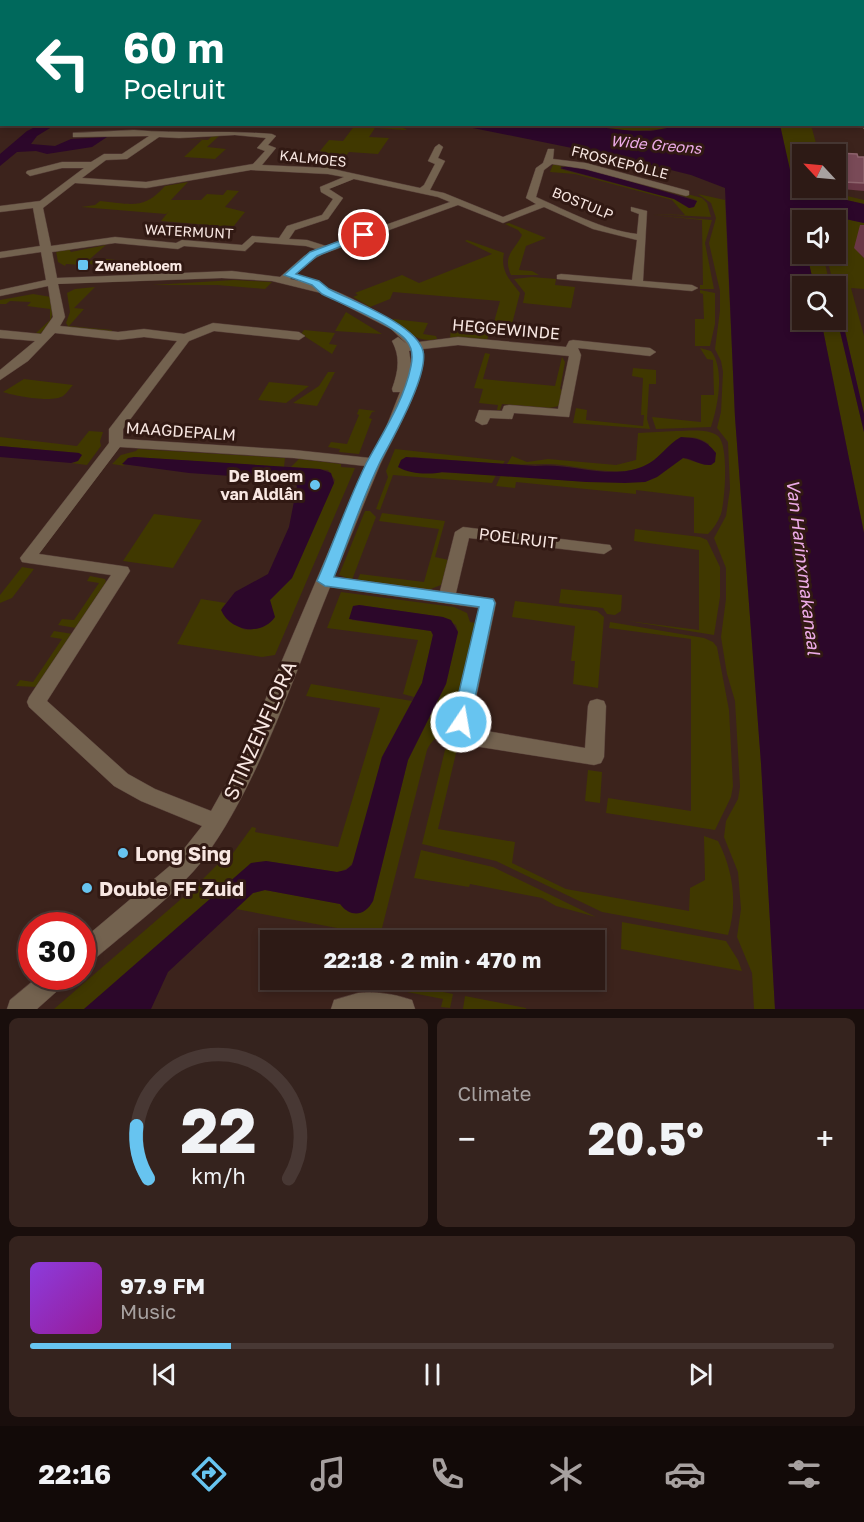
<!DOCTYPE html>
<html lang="en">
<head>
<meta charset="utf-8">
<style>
	:root { --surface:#2d1a15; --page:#35231e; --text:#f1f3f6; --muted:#a7a1a0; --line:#483834; --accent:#67c4f0 }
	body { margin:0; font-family:"Golos Text",sans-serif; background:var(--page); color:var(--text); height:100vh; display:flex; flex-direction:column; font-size:22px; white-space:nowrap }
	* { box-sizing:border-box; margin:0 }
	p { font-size:20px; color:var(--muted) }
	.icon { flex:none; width:33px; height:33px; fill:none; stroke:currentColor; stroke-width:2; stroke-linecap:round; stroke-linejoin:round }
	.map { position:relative; height:1009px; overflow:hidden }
	.sheet { display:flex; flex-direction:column; gap:9px; padding:9px; background:#190e0c; flex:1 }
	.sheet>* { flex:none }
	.hud { position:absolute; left:0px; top:0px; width:864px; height:126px; box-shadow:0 3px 9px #0003,0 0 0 2px var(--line); background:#00695c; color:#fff; overflow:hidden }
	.needle { width:39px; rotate:296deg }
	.buttons { position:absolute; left:792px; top:144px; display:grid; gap:12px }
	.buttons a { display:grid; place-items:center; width:54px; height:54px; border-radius:0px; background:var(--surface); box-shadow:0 3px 9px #0003,0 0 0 2px var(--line); font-size:30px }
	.speed { position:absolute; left:18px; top:912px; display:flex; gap:12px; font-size:30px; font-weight:700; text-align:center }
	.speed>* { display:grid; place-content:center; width:78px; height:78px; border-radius:50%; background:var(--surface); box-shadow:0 3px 9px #0003,0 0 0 2px var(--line); line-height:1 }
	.speed .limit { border:9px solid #d22; background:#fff; color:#111 }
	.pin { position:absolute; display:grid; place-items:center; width:51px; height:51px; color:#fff; margin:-26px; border:3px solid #fff; border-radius:50%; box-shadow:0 2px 6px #0007 }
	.me { position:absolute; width:66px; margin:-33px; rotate:12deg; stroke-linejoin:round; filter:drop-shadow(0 0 4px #0008) }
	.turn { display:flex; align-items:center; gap:21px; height:126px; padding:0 24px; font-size:27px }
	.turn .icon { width:78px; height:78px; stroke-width:2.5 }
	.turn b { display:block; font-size:42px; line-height:51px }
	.big { font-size:45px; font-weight:700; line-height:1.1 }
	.sheet .card { flex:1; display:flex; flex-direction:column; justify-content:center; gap:9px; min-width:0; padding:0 21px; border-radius:9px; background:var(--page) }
	.sheet .dial { align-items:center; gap:0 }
	.dial svg { height:156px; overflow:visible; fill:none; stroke:var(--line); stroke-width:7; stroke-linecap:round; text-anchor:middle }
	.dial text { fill:var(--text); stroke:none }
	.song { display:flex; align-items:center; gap:18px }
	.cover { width:72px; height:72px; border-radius:9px; background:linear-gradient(135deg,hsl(270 70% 55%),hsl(300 70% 35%)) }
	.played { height:6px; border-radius:3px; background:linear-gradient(90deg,var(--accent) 25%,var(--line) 25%) }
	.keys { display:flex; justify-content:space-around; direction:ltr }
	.heat { display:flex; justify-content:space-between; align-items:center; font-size:33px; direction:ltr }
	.sheet .tiles { flex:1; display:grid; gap:9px; grid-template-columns:1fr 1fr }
	.card:last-child { grid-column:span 2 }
	.trip { position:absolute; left:260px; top:930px; width:345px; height:60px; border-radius:0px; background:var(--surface); box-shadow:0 3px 9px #0003,0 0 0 2px var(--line); font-weight:700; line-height:60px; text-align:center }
	.tab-bar { display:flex; height:96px; justify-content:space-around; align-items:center; background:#120a08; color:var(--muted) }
	.tab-bar .icon { width:42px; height:42px }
	.tab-bar .selected { color:var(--accent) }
	.tab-bar b { font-size:27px; color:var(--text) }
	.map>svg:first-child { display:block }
	.green { fill:#403800; fill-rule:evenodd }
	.water { fill:#2c072a }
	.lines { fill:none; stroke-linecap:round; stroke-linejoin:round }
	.minor-casing { stroke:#563e38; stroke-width:1 }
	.major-casing { stroke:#563e38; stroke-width:1 }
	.minor { fill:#73624f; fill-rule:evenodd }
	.major { fill:#bc9872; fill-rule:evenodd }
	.wall { fill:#6a3746 }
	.building { fill:#794a57; stroke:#8d636c; stroke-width:1.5 }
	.route { fill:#67c4f0; stroke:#437f9c; stroke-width:1.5 }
	.poi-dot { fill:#67c4f0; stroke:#311913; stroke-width:2 }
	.labels { text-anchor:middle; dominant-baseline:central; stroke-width:6; stroke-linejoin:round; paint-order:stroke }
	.far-street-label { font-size:14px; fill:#f8e7e2; stroke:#311913 }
	.far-poi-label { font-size:14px; font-weight:bold; fill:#f8e7e2; stroke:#311913; text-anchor:start }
	.far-water-label { font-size:15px; font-style:italic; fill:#edabe7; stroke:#311913 }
	.street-label { font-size:16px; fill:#f8e7e2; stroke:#311913 }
	.poi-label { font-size:16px; font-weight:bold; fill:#f8e7e2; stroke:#311913; text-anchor:end }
	.water-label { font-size:18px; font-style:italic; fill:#edabe7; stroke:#311913 }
	.near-street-label { font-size:20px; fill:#f8e7e2; stroke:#311913 }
	.near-poi-label { font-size:20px; font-weight:bold; fill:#f8e7e2; stroke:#311913; text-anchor:start }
</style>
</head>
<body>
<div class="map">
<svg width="864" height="1009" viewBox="0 0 864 1009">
	<rect width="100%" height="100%" fill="#3c231c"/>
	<!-- green -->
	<path class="green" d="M355,125H396L408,130L375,128L369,137L389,138L378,154L349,152C340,163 337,169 323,168L333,155L320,151L329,140L343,141Z
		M580,125H689C647,132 622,132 580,125Z
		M780,125H811L819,154H802V188H814L864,200V204L794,188Z
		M212,136H219L207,147L226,149L215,159L184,157L202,140L170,138L208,140Z
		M554,162L591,168L702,198L707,203L711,217L652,214L685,215L672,200L575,174L550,172ZM561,166L587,169L694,199L697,201L694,207L689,208L674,199L564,170L561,169Z
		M188,182L171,200H201L207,194L223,195L227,190L239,191L225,207L245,212L233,227L161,221L169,211L166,214L81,207L95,205L100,201C132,204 144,210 165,186Z
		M698,194L725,200L735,417L761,763L775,1009H754L752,973L737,937L741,909L738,872L724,837L726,821L738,799L740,787L735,701L727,674L721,637L726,599V568L714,538L726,516L730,489L728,442L717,428L721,412L723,372L721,361L715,349L720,310V291L709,243L716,218L711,203Z
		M652,215L712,220L705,243L714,289H700V285H703L702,220Z
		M827,215L864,223V246L859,253L864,258V289L851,288L864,336V414L844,327H839L864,432V533L821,320H836V310L838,322L843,323L826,254H836V220H806Z
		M509,223L546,238L526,246L519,270L532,271L539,275H511C502,255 515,250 522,235L518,230L505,224Z
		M467,240L504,253C500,271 510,280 520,293L512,324L494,322L500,301L393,292L390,299L370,307L353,297L358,295L355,293L402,275L419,283L492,254L465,241Z
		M106,245L83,265L66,264L65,266L58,262L56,251L69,249L71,252Z
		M807,254H823L830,286H814Z
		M96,258L136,262L134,266L162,269L158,273L124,274L87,263Z
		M532,277L556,279L555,285L575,287L571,308L523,303L525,293L514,279Z
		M234,280L272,282L265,289L217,285H152Z
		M95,287L74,308L84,309L69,326L112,330L111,332L65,327L68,326L66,323L70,312L67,293L75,289Z
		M700,290L715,293V324L710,346H695V319H704L703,294L700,293Z
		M33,294L51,297C54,315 53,322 39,335L35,334L50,320V309L27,306L31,302L10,301L6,304H0V300Z
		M346,312L382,334L335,331Z
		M393,319L428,323L423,334L436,336L437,339C418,344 406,330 390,321Z
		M463,321L482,323L479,332L489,334L487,340L450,338L451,330L460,331Z
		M304,330L335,333L329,344L337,345L332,354L301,334Z
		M700,348L711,351C725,369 718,406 711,427L656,429L652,417L701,422V395H714L713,360L707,359Z
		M485,353L490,354L483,379L555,386L562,357L565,362L560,389L563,390L559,406L549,408L502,404L500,410H497L498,405L479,403L483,389L474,388Z
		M633,368L656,370V384H649L647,419L650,429L573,423L576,408L587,410L586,420L643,426L644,415H641L643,378L632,376Z
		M328,372H335L317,406L293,403L319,386Z
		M24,379L73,385C70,388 67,393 63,396C52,403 15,396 3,392Z
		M269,382L309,386L286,403L258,400Z
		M359,409L376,411L372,412L369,418L372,419L359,454L339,452L340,449L328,447L331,442L347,444L359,415L357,414Z
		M89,431L103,432L100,441L101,446L87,465L71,463L76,462L79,453L0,446V437L77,446Z
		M676,431C688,431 708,428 718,436C729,445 725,501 721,514C718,522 713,529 708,534L694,533V497L636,490V494L516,482L515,488L496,486L501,475L587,482H645L657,477L683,458L705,465L709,444C678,423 666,458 642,467C613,478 579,465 549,464C535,464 521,465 507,464L512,456L527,462L548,459L616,465L636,460L638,433Z
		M138,449L285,458L284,467L134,457L123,465L125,466L112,464L121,455L136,451Z
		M395,449L505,461L503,464L413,457L407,471L496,475L492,483L393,475L380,510L376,509L388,477L386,471Z
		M299,459L341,464V467L355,468L275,655L262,657L177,644L201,599L226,603L222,608C239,633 249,637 274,617L270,600L292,578L335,480L328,470L291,467Z
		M365,511H370L376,517L352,580L339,575Z
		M382,513L445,521L435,557L449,560L441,585L428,590L357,581L360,574L424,582L439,529L379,521Z
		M154,514L202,520L173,568L123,561Z
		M635,529L700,537L707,540L720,567V597L714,635L628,621L699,630V550L634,541Z
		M22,567L34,569L12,598L0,603V595Z
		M90,576L105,579L106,582L76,628L58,625L62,619L74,620L99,583L87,581Z
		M561,589L622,595L621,611L615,615L607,614L603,608L559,603Z
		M341,592L454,607L467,613L470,622L476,623L456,708L436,703L446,684L458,632L456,625L442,617L359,605L352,620L431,631L433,635L422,683L414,697L403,694L418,640L327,628Z
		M515,601L597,611L604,617L598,688L573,684L575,661H571L575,626L512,617Z
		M610,622L704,638L713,642L717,647L729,710L733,786L731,797L715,830L606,813L608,798L691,811V639L609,628Z
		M54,631L73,634L37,687L16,686L20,680L33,682L62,639L50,637Z
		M311,684L412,701L382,757L356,857C351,866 348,870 337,872L266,861L84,1009H54L195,887L224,858L228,860L252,827L256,828L255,832L338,847L380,708L306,696Z
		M434,707L455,713C451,731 434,734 427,750L380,936L236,909L253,893L265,890L341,904L345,910L373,901L408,760Z
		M462,739L464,741L463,749H457L438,829L515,842L512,863L566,889L689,911L690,888L705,880L704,836L718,841C733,870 738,903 728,935L602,912L496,861L422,844L445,750Z
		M588,770L602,772L600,803L585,801Z
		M421,850L493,867L596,917L556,906L542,898L470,884L469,887L414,878Z
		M622,922L726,941L738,960L742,971L621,949Z
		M404,984L453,994L450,1008L441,1007L443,999L402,991Z
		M465,996L526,1008V1009H463Z"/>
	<!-- water -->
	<path class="water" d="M39,125H55L37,136L31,144L55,146L71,139L107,137L92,147L47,154L36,151L17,152L0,166V154L27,131Z
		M580,125L633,131H651L689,124L780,125L794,188L864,204V223L827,215L802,220V254H807L814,286H802V320H821L864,533V1009H775L761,763L735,417L725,188L691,175L631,160L458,125Z
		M568,166L587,169L697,201L694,207L689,208L674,199L560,168Z
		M839,327H844L864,414V432Z
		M681,437C698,438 706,440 716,453L715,462L711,465C700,466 694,459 683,458L657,477L645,482L625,483L587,482L442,472C430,475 409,474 398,467L401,460L406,457L535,466C570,462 611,481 644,466C659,460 667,444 681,437Z
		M0,446L79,453L82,455L78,461L71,463L0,457Z
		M134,457L320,469L331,473L334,483L292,578L270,600L275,617C261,637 230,631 221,610L235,592L268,574L289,527L297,486L290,480L189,473L122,464L128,458Z
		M359,605L443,617L451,620L458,632L446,684L408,760L373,901C365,916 351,918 340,904L265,890L253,893L168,972L151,1009H84L251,863L266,861L337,872L346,870L352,865L382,757L422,683L433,635L431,631L349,619L353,606Z"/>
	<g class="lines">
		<defs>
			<path id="minor" d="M319,0H325L318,2Z
				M345,0L387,2H347Z
				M0,31H2V35H0Z
				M862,51H864V55H862Z
				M862,121H864V129L859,124H862Z
				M134,130C181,134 225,130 272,134L276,136L268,145L276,148L262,165L328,168L420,188L424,185L435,164L428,161L435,147L439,144L443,147L438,158L445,161L430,190L444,193L503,217L536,204L526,198L536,168L543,163L548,149H554L553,159L586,163L689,191V195L686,196L585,169L552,164L544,170L536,197C568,211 602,230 637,234L639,214L631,211V207L647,211L643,281L692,285L698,288L692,291L557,279V275L561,274L632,280L637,240L593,229L544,207L503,223L458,205L323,254L312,260L290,279C302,282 315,284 327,288C346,294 409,326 419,342L458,337L566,347L569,341L573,340L650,348L656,352L650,356L578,348L581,355L569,417L514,413L512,419L490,418L487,424L482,425L475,421L479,410L502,411L504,406L509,405L558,409L569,356L458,345L423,349C430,375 392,439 380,465C364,502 350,540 334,577L440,591L455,532L463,527L610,545L612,549L604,554L469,538L456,593L494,599L496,603L471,722L475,729L585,748L588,706L590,701L597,699L604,701L606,706L604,757L601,763L594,765L474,746L461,739L452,722L479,608L330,587C294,675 260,781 205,857C178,894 125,932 90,963L82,966V940L172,864L202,826L141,801L114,786L29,707L27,702L29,697L111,575L28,563L22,562L20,558L109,443V429L177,341L144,337L118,340L55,333L28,361L0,380V370L35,341L0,338V330L41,334L53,317L48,286L0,296V290L46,280L41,252L0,258V252L40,246L33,208L0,212V206L40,201L84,168H62L30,176L26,173L27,171L62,162H91L104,154H122L149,136L76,137H73V133ZM235,135L266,138L257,148L265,151L253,164L146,182L82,178L106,160L127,159L159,137L179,138ZM251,170L328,174L344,177L320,187L321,192L333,199L322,215L287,226L279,238L252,236L242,245L182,240L176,243L115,237L51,246L43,208L75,183L146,188ZM354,179L438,197L450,202L326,246L307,240L289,239L295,230L328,219L343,198L329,189ZM255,242L306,246L316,249L304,256L280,277L232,271L57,278L52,252L115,243L178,249L184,246L245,251ZM222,278L272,281L321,293L391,329L407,344L398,337L392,341C401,358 398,372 392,389L393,392H400L385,430L370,458L294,450L123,439V429L189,341L214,331L299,340L305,336L299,332L213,323L184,334L144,329L118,332L60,326L65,317L58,284ZM412,350V351L411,364L409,351ZM120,447L294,458L365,466L240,759L211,811L155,789L128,774L47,701L130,571L128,567L122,566L39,554Z
				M39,976H69L65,984L37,1009H7L10,1000Z
				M358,993C376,991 395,994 412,1000L415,1009H331L334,1000Z"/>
			<path id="major" d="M60,0H129L127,2Z
				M0,94H2L0,100Z
				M0,106H2L0,112Z"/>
		</defs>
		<!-- minor casing -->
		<use href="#minor" class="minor-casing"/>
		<!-- major casing -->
		<use href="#major" class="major-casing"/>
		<!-- minor -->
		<use href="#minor" class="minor"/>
		<!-- major -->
		<use href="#major" class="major"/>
	</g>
	<!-- wall -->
	<path class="wall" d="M836,153L864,158V191L842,189L836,166Z
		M860,225H864V258L854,248Z"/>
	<!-- building -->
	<path class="building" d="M836,153L857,154L858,157H864V183L844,182Z"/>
	<!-- route -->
	<path class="route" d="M361,233L369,235L317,256L296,274L319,281L329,289C352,301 416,324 423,351C429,375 392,439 380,462C362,499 349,539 334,577L493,599L495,603L470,722L467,727L461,729L455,727L452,722L479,607L325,586L317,581C334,542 348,500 367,462C383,432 404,401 411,366C413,357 412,347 406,340C392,324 342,304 322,294L312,285L284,275L310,252Z"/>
	<!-- markers -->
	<g class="poi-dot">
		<rect x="77" y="259" width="12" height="12" rx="3"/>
		<circle cx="315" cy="485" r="6"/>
		<circle cx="123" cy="853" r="6"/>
		<circle cx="87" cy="888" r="6"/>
	</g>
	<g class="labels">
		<!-- far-street labels -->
		<g class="far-street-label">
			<text transform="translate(313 158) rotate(6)">KALMOES</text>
			<text transform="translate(620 162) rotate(14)">FROSKEPÔLLE</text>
			<text transform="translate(583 203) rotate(22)">BOSTULP</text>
			<text transform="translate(189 231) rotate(3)">WATERMUNT</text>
		</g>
		<!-- far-poi labels -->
		<g class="far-poi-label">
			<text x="95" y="265">Zwanebloem</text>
		</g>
		<!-- far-water labels -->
		<g class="far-water-label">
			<text transform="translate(656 144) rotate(5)">Wide Greons</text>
		</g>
		<!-- street labels -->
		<g class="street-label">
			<text transform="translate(506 329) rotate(5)">HEGGEWINDE</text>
			<text transform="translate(181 431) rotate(4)">MAAGDEPALM</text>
			<text transform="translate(518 538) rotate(7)">POELRUIT</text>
		</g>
		<!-- poi labels -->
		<g class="poi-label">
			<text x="303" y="476">De Bloem<tspan x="303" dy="18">van Aldlân</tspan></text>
		</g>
		<!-- water labels -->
		<g class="water-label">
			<text transform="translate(804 567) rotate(83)">Van Harinxmakanaal</text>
		</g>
		<!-- near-street labels -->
		<g class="near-street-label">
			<text transform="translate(259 730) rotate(-66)">STINZENFLORA</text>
		</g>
		<!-- near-poi labels -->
		<g class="near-poi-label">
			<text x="135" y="853">Long Sing</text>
			<text x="99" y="888">Double FF Zuid</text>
		</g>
	</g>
</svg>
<div class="buttons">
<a><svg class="needle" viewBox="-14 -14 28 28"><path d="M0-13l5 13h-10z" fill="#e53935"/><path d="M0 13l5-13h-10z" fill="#a7a1a0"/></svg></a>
<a><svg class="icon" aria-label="sound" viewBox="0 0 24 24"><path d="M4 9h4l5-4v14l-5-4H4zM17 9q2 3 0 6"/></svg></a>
<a><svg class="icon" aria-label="search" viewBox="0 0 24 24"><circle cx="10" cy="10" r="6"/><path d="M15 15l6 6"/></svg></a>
</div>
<div class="speed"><div class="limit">30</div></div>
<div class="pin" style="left:364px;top:235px;background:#d93025"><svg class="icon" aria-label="arrive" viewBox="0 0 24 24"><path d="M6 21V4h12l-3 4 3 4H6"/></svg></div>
<svg class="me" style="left:461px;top:722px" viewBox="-20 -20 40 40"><circle r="17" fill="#67c4f0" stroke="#fff" stroke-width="3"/><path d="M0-11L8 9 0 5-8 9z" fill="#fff"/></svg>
<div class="trip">22:18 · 2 min · 470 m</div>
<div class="hud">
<div class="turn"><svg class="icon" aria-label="left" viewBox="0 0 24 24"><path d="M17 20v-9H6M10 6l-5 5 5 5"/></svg><div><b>60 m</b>Poelruit</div></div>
</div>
</div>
<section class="sheet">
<div class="tiles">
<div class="card dial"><svg viewBox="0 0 100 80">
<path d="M14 69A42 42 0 1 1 86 69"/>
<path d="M14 69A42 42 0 0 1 8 42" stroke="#67c4f0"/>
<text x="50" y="56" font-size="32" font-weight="700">22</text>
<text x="50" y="72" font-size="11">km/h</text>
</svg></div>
<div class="card"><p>Climate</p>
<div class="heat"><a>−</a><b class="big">20.5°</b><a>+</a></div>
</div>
<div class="card">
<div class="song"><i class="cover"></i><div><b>97.9 FM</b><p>Music</p></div></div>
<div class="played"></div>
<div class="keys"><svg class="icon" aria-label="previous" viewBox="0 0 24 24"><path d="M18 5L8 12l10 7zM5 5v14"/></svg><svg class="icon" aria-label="pause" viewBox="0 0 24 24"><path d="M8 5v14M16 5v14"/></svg><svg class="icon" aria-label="next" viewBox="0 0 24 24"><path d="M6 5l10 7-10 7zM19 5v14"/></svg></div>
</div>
</div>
</section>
<nav class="tab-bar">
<b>22:16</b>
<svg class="icon selected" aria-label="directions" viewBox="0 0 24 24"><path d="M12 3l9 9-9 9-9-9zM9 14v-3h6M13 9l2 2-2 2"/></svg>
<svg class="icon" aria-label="music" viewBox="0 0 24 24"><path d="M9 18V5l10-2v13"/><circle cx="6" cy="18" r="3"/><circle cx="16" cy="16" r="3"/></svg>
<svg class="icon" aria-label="phone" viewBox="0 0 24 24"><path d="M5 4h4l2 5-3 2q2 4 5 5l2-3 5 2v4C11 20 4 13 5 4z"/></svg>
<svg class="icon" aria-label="climate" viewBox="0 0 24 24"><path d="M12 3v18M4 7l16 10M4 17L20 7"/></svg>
<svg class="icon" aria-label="car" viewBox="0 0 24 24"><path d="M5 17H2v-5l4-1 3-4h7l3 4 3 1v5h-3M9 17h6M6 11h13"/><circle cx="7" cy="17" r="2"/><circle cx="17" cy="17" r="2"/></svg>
<svg class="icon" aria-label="filters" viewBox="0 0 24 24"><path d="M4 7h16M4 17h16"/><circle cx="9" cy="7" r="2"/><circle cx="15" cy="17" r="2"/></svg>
</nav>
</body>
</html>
